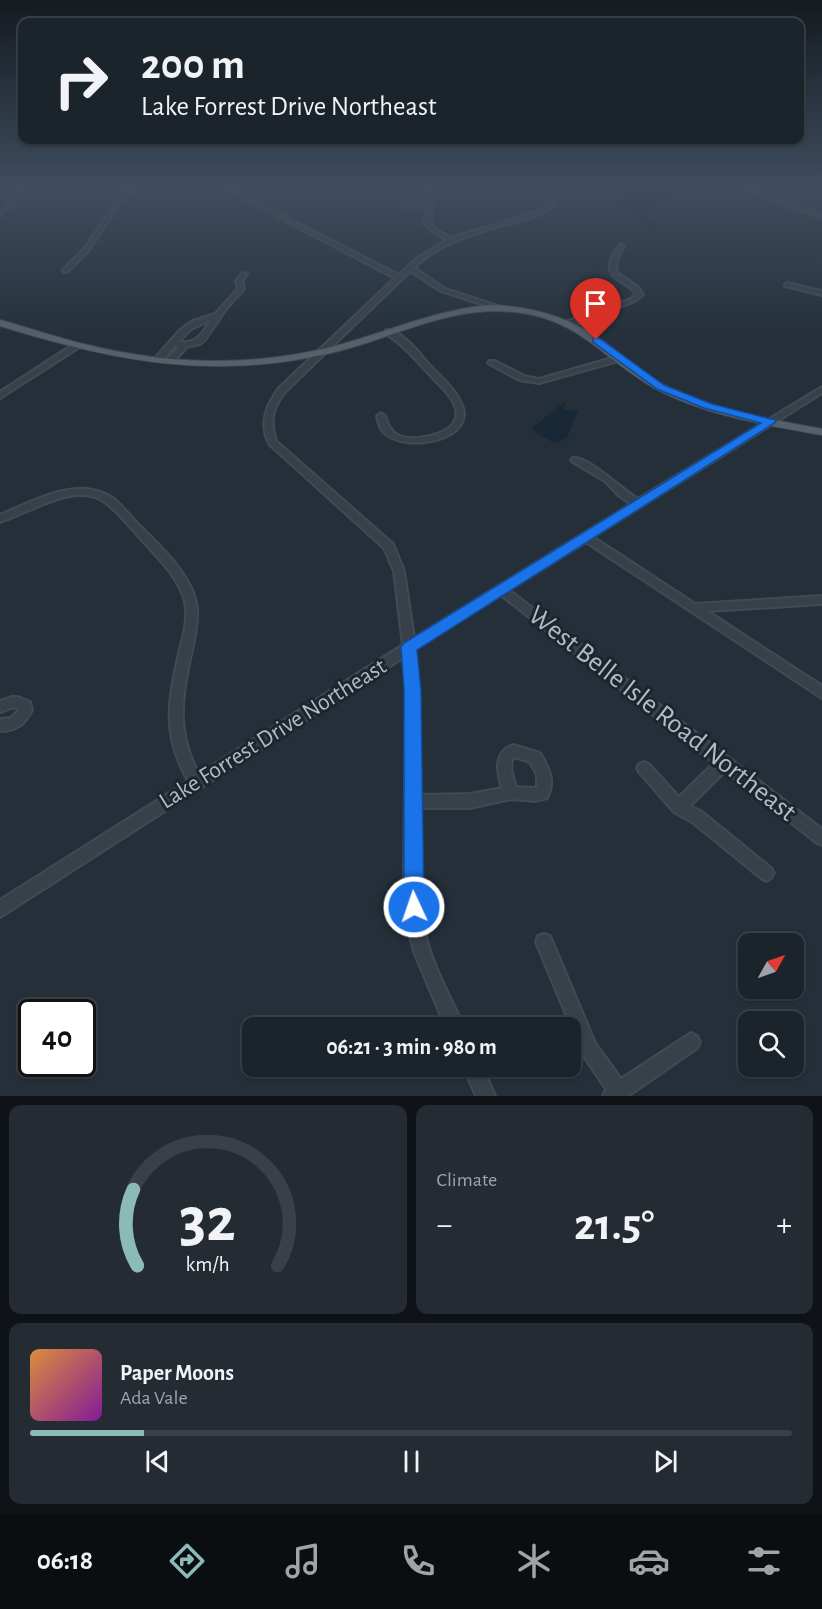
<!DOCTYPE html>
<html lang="en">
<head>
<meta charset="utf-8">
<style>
	:root { --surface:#1b232b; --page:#242b33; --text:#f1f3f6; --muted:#a0a4a9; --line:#394047; --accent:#8bbbb9 }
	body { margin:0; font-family:"Alegreya Sans",sans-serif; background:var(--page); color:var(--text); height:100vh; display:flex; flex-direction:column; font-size:22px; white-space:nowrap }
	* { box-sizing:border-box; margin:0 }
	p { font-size:20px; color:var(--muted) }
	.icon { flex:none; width:33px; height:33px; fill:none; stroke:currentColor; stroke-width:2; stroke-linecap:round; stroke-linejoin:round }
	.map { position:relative; height:1096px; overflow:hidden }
	.sheet { display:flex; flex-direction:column; gap:9px; padding:9px; background:#0f1318; flex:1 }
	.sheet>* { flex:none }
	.banner { position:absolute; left:18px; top:18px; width:786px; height:126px; border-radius:12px; box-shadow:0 2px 4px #0004,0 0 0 2px var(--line); background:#1b232b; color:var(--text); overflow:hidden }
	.needle { width:39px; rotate:50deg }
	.fabs { position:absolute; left:738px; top:933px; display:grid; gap:12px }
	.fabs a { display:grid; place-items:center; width:66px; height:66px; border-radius:12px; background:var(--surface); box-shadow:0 2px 4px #0004,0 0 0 2px var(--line); font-size:30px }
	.speed { position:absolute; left:18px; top:999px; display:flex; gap:12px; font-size:30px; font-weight:700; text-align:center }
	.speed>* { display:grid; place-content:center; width:78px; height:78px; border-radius:50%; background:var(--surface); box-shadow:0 2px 4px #0004,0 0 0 2px var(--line); line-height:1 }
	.speed .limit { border:3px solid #111; border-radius:9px; background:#fff; color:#111 }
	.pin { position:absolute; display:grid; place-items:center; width:51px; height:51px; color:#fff; margin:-62px -26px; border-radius:50% 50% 50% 0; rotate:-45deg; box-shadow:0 0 6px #0007 }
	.pin .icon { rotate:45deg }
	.me { position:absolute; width:66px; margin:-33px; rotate:357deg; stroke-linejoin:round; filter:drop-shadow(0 0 4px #0008) }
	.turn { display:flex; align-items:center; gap:21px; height:126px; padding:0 24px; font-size:27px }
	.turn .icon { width:78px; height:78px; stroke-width:2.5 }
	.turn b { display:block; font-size:42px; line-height:51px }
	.big { font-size:45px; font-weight:600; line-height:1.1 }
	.sheet .widget { flex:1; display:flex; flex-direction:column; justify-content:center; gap:9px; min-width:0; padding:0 21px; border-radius:12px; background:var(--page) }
	.sheet .dial { align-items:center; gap:0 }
	.dial svg { height:156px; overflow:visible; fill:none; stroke:var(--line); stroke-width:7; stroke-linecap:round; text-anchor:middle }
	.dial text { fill:var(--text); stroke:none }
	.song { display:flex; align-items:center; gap:18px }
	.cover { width:72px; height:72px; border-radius:9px; background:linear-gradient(135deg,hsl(30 70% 55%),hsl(290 70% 35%)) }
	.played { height:6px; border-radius:3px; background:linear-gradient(90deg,var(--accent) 15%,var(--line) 15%) }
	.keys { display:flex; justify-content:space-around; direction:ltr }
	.heat { display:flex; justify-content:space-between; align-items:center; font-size:33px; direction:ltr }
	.sheet .tiles { flex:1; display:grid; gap:9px; grid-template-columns:1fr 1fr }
	.widget:last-child { grid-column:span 2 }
	.trip { position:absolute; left:242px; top:1017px; width:339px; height:60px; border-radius:12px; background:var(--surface); box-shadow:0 2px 4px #0004,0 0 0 2px var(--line); font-weight:600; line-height:60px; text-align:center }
	.tab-bar { display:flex; height:96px; justify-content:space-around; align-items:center; background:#0b0e11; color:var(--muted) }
	.tab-bar .icon { width:42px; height:42px }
	.tab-bar .active { color:var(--accent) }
	.tab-bar b { font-size:27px; color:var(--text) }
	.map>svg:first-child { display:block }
	.water { fill:#192836 }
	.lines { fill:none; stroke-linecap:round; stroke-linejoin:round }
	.stream { stroke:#192836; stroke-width:1.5 }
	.minor-casing { stroke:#414a52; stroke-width:4 }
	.major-casing { stroke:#414a52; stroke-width:2 }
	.minor { fill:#38414a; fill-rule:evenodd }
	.major { fill:#56606a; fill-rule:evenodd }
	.route { fill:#1a73e8; stroke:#114b97; stroke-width:1.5 }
	.labels { text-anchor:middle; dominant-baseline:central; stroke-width:6; stroke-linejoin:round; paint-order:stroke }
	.street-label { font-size:24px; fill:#b3bcc5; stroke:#1d262e }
	.near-street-label { font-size:28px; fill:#b3bcc5; stroke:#1d262e }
</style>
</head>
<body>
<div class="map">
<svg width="822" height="1096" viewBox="0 0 822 1096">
	<rect width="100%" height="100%" fill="#242f39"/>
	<!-- water -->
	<path class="water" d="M637,186H656L669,190L668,199L647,211L649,219L659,230C645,231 632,218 629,206L608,205L635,192Z
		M563,403H566L563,408L566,410L578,411L567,438L554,443L535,432L532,428Z"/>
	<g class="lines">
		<!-- stream -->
		<path class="stream" d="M290,186L327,200"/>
		<defs>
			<path id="minor" d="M26,186H31L0,216V211Z
				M133,186H139L125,196L89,250L67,272H63V270L85,248L121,194Z
				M219,186H225L399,275L416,259L447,240L431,231L424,223L427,207H403L400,205L403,203L428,204L429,194L427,186H432L435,194L430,223L435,229L451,238L542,210L550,204L549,186H554L556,204C541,218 519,221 500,226C469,235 438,244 414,268L445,289L501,307V309H497L441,291L410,271L285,392C273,407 269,422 276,441L393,544L404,571L414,638L631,504L618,495L605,481L573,462L571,460L573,458C590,457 622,490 638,499L822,387V393L593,537L695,604L822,596V604L707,611L822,686V698L586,542L509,590L822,829V845L817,843L725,771L690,806L702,812L771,868L774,873L771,878L766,881L761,878L692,822L674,812L639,772L637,768L639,764L644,762L649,764L679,797L714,763L501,595L415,649L418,690L419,795L470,794L502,788C497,772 493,752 513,745L540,753C549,768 556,781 547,798L535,801L511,799L470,808H419C420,849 417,893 425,933C432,966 451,997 464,1028H446L415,954L409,933L404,879L406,690L404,657L0,917V900L188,781C162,734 168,703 179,653C184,635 190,613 183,595C175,573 154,554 139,537C129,526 119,513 107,504C78,479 30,513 0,522V515C26,504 58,487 87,489C96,490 105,493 113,498C121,504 128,514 135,521C157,543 195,577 197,609C198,626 194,643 190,659C181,701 177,735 199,774L403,645L394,571L384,548L269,444C259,423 266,406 279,388L395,278ZM515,757L530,762L537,775V788L516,787L511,770L512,760Z
				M737,186H745L822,215V219Z
				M621,244L624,246C619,255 614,263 617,273L638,287L643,295L635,301L572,326H566V322L631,299L636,294C628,281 604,280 611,260C613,254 617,248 621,244Z
				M242,273L247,274L242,281L244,289L226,309L205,340L200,344L187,347L173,362L166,360L179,347L174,346L162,361H156V357L180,330L193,321L215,314L238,289L236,281ZM211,320C202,334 197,344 178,342L191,329Z
				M787,283L822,291V295L785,286V284Z
				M386,330C401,330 417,350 426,361C438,375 457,389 463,408C473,443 397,454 381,429C379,426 378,420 377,416L381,413L385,416C388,424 390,431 398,435C411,442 446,436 454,422C464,405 440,386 430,375C416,360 404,345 386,334Z
				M74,344L81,346L0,398V392Z
				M619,356H622V360L539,383L519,380L488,363L489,361H495L524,376L539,379Z
				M12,697H18L30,702L32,710C25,724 16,731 0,731V719L11,718L19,710C14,704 7,710 0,712V701Z
				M544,934L550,936L595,1043L621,1079L691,1033L697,1036L700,1042L697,1048L628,1096H603L606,1089L583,1055L536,942L538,936Z
				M463,1066H482L495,1096H476Z"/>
			<path id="major" d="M490,305C535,307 573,318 609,345C627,359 644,374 664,385C713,410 768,419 822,429V435C766,425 707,416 656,389C605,361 579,318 515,312C450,305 396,337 335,352C215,381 116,362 0,326V320C29,328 58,338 88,345C166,364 244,367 323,349C380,336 431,310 490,305Z"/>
		</defs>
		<!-- minor casing -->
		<use href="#minor" class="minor-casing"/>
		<!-- major casing -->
		<use href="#major" class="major-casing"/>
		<!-- minor -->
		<use href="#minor" class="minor"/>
		<!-- major -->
		<use href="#major" class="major"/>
	</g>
	<!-- sky -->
	<linearGradient id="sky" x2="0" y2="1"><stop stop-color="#141a1f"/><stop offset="0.55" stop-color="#3f4d5f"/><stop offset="1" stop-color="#3f4d5f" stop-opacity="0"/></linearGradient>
	<rect width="822" height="340" fill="url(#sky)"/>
	<!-- route -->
	<path class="route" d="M593,338H599L664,385L712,404L775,420L776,422L417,650L421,690L424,907L421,914L414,917L407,914L404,907V690L401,647L404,643L761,423L704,408L657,389L593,342Z"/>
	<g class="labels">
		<!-- street labels -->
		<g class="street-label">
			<text transform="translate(273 734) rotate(-32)">Lake Forrest Drive Northeast</text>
		</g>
		<!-- near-street labels -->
		<g class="near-street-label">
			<text transform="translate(662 714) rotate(38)">West Belle Isle Road Northeast</text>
		</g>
	</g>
</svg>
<div class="fabs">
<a><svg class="needle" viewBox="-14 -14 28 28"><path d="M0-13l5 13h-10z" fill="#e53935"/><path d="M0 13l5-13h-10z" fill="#a0a4a9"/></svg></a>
<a><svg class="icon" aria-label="search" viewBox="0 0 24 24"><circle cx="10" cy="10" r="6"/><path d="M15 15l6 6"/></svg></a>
</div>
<div class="speed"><div class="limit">40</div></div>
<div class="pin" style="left:596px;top:340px;background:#d93025"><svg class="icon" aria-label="arrive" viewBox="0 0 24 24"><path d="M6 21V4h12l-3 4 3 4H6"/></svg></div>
<svg class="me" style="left:414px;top:907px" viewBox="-20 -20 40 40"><circle r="17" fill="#1a73e8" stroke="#fff" stroke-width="3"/><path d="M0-11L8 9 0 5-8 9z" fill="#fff"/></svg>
<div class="trip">06:21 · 3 min · 980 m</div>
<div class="banner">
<div class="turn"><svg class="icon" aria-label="right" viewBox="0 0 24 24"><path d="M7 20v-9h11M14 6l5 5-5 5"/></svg><div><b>200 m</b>Lake Forrest Drive Northeast</div></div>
</div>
</div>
<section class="sheet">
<div class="tiles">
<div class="widget dial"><svg viewBox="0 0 100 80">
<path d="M14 69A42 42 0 1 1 86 69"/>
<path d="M14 69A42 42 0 0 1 12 30" stroke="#8bbbb9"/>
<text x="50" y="56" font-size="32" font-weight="700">32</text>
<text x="50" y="72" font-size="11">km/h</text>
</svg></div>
<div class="widget"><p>Climate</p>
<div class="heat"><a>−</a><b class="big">21.5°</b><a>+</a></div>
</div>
<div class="widget">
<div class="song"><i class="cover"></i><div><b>Paper Moons</b><p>Ada Vale</p></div></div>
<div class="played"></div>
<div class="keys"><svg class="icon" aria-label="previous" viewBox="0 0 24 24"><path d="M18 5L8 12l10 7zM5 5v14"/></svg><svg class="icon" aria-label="pause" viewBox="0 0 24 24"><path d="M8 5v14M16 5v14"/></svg><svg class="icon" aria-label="next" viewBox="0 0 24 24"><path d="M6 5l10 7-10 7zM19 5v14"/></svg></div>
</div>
</div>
</section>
<nav class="tab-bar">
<b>06:18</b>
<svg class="icon active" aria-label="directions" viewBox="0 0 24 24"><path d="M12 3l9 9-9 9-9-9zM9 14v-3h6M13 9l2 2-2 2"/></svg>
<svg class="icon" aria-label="music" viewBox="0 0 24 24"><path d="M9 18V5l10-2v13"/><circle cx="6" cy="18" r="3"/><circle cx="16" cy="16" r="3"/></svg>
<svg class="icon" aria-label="phone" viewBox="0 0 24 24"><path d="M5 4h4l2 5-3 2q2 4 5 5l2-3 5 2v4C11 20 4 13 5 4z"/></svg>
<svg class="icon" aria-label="climate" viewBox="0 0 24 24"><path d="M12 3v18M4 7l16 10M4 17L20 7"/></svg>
<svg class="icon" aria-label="car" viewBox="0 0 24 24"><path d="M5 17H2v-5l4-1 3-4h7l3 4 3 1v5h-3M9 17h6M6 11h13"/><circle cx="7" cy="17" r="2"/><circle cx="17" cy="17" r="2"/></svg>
<svg class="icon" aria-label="filters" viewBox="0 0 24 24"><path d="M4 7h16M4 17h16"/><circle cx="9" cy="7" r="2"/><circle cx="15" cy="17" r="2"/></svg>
</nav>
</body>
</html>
